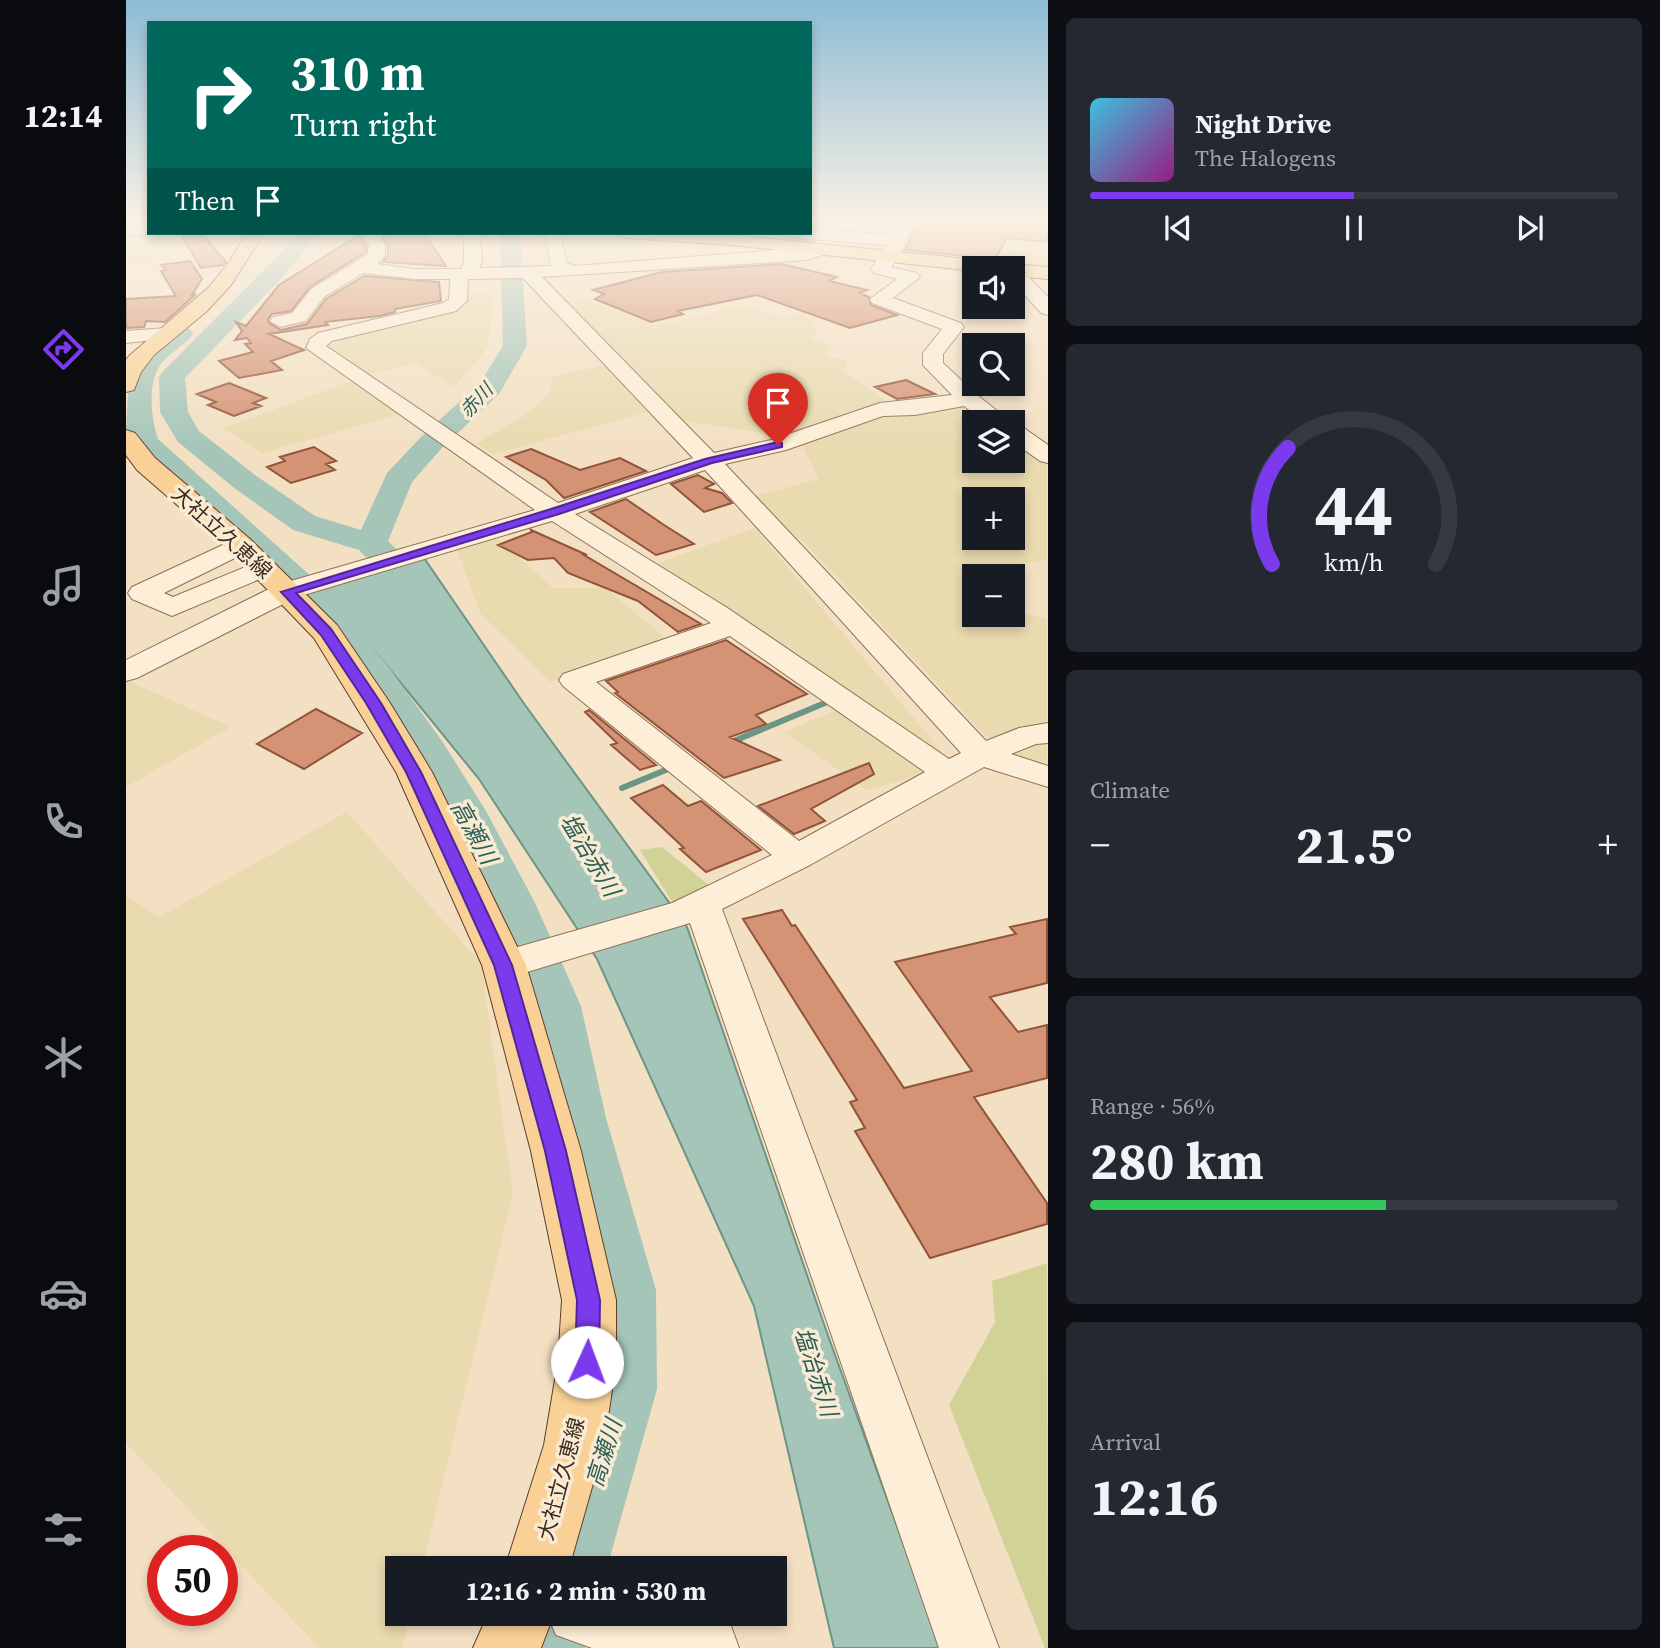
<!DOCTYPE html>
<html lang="en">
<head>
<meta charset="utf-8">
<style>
	:root { --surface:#171b24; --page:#242831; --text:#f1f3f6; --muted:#9ea1a6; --line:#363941; --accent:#7c3aed }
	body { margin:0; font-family:"Source Serif 4","Noto Sans JP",serif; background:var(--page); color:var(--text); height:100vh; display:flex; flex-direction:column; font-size:26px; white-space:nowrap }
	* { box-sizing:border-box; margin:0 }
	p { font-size:23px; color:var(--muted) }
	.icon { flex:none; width:38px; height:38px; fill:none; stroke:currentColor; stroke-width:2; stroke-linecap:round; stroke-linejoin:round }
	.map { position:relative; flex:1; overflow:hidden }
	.sheet { display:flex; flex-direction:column; gap:18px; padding:18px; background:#0d0f14; width:612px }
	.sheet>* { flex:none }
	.guide { position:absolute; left:21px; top:21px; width:665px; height:214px; border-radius:0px; box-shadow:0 4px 10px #0003; background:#00695c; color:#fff; overflow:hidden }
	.buttons { position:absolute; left:836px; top:256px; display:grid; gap:14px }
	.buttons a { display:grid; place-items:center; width:63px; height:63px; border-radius:0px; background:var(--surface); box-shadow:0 4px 10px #0003; font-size:35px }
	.speed { position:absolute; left:21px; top:1535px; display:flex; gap:14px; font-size:35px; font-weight:700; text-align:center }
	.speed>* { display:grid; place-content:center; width:91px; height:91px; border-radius:50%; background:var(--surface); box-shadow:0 4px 10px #0003; line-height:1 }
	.speed .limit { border:10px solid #d22; background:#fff; color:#111 }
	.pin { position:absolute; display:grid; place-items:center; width:60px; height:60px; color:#fff; margin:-72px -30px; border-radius:50% 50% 50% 0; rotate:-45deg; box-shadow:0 0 7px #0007 }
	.pin .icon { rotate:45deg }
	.me { position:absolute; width:77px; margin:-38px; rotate:2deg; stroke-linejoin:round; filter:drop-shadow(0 0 5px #0008) }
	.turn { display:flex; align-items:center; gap:24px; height:147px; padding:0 28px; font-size:32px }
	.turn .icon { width:91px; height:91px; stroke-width:2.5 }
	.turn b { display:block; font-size:49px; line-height:60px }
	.then { display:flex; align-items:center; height:66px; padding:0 28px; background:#0003; gap:14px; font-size:26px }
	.big { font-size:52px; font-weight:700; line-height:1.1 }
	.sheet .tile { flex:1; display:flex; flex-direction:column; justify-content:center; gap:10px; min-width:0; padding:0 24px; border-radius:10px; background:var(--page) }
	.sheet .dial { align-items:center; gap:0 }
	.dial svg { height:182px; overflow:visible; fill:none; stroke:var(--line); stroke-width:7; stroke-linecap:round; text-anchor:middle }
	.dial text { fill:var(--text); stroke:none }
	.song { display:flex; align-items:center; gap:21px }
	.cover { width:84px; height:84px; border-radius:10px; background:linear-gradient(135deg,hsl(190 70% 55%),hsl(310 70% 35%)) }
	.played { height:7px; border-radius:4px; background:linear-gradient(90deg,var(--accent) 50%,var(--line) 50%) }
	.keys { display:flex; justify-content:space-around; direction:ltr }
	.heat { display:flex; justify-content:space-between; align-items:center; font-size:38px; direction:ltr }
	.charge { height:10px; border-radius:5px; background:linear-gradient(90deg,#34c759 56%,var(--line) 0) }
	.trip { position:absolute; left:259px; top:1556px; width:402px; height:70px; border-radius:0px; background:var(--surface); box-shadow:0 4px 10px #0003; font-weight:700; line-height:70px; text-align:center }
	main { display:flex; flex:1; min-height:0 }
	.dock { display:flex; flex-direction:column; width:126px; justify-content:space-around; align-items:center; background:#090b0e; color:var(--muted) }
	.dock .icon { width:49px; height:49px }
	.dock .selected { color:var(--accent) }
	.dock b { font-size:32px; color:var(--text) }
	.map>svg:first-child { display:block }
	.farmland { fill:#e9daaf; fill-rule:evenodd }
	.green { fill:#d1d295 }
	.water { fill:#a5c5b9; stroke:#6b9586; stroke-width:2 }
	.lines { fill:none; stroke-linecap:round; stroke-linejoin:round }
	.stream { stroke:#6b9586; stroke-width:6 }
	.river { fill:#a5c5b9; fill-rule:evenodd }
	.building { fill:#d59375; stroke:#91543a; stroke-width:2 }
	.minor-casing { stroke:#8f7057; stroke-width:2 }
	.major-casing { stroke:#5d3e2c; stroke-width:2 }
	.minor { fill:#fceed7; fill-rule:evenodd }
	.major { fill:#f9d197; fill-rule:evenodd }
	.route { fill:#7c3aed; stroke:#51269a; stroke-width:2 }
	.labels { text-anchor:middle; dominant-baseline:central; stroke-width:7; stroke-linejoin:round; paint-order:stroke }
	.far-water-label { font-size:19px; font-style:italic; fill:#2b5f56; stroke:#f9ebd3 }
	.street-label { font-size:21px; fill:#3e2a1d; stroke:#f9ebd3 }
	.water-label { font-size:23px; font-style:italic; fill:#2b5f56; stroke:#f9ebd3 }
</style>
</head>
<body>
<main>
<nav class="dock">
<b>12:14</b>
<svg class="icon selected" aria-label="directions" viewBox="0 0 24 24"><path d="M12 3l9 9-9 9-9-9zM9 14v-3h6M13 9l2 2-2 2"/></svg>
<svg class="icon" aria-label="music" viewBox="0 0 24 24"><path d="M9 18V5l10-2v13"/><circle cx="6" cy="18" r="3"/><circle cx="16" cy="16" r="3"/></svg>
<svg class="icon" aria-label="phone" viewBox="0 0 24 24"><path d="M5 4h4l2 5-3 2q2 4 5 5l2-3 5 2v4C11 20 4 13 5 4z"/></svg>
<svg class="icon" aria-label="climate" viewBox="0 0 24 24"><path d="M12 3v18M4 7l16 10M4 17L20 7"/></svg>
<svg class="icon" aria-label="car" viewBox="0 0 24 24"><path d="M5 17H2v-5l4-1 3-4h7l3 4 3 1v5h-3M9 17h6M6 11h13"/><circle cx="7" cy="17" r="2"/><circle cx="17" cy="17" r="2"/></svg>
<svg class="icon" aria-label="filters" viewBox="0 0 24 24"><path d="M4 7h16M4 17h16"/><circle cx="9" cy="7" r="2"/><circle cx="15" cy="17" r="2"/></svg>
</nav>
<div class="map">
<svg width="922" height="1648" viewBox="0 0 922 1648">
	<rect width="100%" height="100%" fill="#f3e0c3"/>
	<!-- farmland -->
	<path class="farmland" d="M684,218H727L769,223L761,236L684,231Z
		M783,227L921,243V268L869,263L876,251L780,240Z
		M590,233H633L760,240L755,251Z
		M0,234H4L3,240L46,237L42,261L0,265Z
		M451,236L520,243L517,253L466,251L462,254V256H442L445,254L440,238Z
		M339,294H367L362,347L328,387L290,363L243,374L198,347L237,332L332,308Z
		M456,299L525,324L537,325L617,306L657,318L672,314L693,321L684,326L692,332L682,339L708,346L698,356L721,360L717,372L769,406L842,399L874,422H849V460H887V431L921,456V560L899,564L887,607V576H849V614H887V611L921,619V766L871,748L678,542L618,499L693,479L672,438L543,419L434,302ZM849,499H887V537H849Z
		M479,365L521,412L367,454L351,443L395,418L423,394L427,376Z
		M229,380L277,413L136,453L98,428Z
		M629,528L820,757L532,563Z
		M368,535L427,588H480L548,645L424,682L354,613L330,547Z
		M0,680L105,727L0,787Z
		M716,708L809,771L741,790L658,732Z
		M221,812L355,963L387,1193L296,1568H271V1614H285L276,1648H193L0,1443V895L33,917Z"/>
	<!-- green -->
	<path class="green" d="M536,847L595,895L550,908L514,850Z
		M921,1263L922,1648H919L823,1405L869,1322L866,1281Z"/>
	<!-- water -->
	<path class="water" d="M296,555L399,705L561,927L700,1330L815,1648H708L628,1306L471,959L353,779L195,585Z"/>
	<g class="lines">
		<!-- stream -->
		<path class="stream" d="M603,743L706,700
			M496,788L547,767"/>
		<!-- river -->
		<path class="river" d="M169,233H189V238L155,279L59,378L62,412L73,431L129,475L189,516L235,530L261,473L295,437L354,383L377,346L374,233H394L401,346L373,394L315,449L286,482L262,541L311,590L316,597L311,604L299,607L287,604L233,550L167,530L107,487L52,442L34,412L33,377L37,371L156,252L169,237Z
			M55,327L64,329L67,334C59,346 44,352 35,364C21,382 25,419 32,439L207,596L264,669L316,741L360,811L409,903L455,1006L480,1118L530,1290L531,1389L481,1568H407L465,1389L468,1290L424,1118L405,1006L363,903L316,811L276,741L237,684L183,610L78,511L19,460L4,441L0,429L3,374L17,353L46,329Z
			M394,1614H468L459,1648H383Z"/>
	</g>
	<!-- building -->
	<path class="building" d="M794,218L906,219L910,224L921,226V242L881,238L869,259L779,250Z
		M236,233H238L235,238L240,246V252L184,287L165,311L146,314L142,319L143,323L155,330L181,324L200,299L238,276L313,282L315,301L269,309V312L253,316L199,322L202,325L143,334L178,350L145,361L156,370L113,378L93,361L127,352L119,344L125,343L121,338L109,340L116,331L110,322L120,326L153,285Z
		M260,233H298L320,266L257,262L262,256V245L257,238Z
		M76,234L100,262L97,265L75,268L56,236Z
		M64,261L76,279L66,295L70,294L39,322L20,321L18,327L0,328V299L50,296L35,271L40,270L35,265Z
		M655,264L711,277L703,281L741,290L734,293L743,297L745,305L771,315L724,328L631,295L552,311L557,314L525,322L469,299L478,294L467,290L536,272Z
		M780,380L809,394L771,399L749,387Z
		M103,383L140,398L127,403L135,406L108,416L82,405L90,402L71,394Z
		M188,447L210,461L200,464L209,470L165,483L141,467L159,461L154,457Z
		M405,449L454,470L494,458L520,471L438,498L420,480L380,457Z
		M572,475L588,484L579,488L596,493L606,503L578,512L545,484Z
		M500,499L538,525L568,544L530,555L464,512Z
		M405,530L461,555H458L575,624L552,632L512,601L442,573L428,558L402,560L372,545L406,532Z
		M600,640L681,694L630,715L640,724L604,737L654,760L598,778L489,693L492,692L480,681Z
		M190,709L236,733L178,769L131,744Z
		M463,710L530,765L514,770L485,745L491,743L459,712Z
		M743,763L748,774L685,809L699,821L668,834L632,806Z
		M537,785L562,806L575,801L635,850L580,872L554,849L558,848L505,798Z
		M656,910L666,926L669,925L778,1088L846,1071L769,962L890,934L884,927L921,919V983L864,997L892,1032L921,1025V1078L848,1097L921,1203V1224L804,1258L729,1131L739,1128L724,1102L731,1100L617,919Z"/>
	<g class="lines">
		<defs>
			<path id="minor" d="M775,218H791C779,234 779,251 765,267L791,273L794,277L767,298L835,323L838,327L817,354V363L850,394L885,422H859L838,406L789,415L757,416L660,450L599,464L860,741L893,728L922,723V743L910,744L885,754L922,766V787L858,767L684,865L596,909L873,1648H813L564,923L378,979L364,975L358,965L364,955L546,903L646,855L437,686L433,680L437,674L585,623L426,521L171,597L11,678L0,681V660L151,585L409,510L180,348L184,339L192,333L317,303L323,299L324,279H289L237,273L198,297L180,321L154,327L144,321L147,317L166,313L185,289L242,254L243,245L238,238L242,233H258L254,238L259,245V256L251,264L289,269H335L338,262V233H354L356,262L353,268L425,266L418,233H434L441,263L449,266L700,246L702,250L700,254L681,260L416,277L588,453L645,440L754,403L826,395L797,365V353L816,329L746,303L744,299L771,279L748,273L745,269L761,245L668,238L660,233H684V229L765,235ZM397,278L398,279L567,458L432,503L200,346L206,341L330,311L341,301L342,279ZM579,470L835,753L823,759L600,607L449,514ZM604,636L799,772L673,841L470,682Z
				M908,218H922V223L910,221Z
				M23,225V233H29L0,236V226Z
				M887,266L893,267L922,297V315L915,313L887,282V268H880Z
				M41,328L51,334L48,338L0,343V331Z
				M887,424L895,426L922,445V463L914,461L887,442Z
				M114,537L123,539L127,545L123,551L38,593L47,597L136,560L146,562L149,568L146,574L46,616L6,599L2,593L6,587Z
				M421,1614H567L605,1626L613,1648H466L430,1635Z"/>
			<path id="major" d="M120,233H138L105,285L81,311L28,355L15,372L8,390L0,392V360L3,356L84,286L104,261Z
				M492,233L606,235L871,262L880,267L887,264L922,267V279L887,276V268H849V271L606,245L501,238Z
				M0,430L9,433L29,458L124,539L211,625L264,703L306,772L400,965L455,1151L490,1300V1362L478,1445L443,1568H379L418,1445L432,1362L436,1300L405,1151L356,965L270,772L188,638L104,551L11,470L0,455Z
				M362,1614H428L415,1648H347Z"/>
		</defs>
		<!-- minor casing -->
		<use href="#minor" class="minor-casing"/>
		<!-- major casing -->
		<use href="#major" class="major-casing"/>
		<!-- minor -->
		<use href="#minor" class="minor"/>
		<!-- major -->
		<use href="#major" class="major"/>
	</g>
	<!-- sky -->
	<linearGradient id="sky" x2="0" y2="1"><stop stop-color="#8dbbd5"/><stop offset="0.49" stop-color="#faf1e4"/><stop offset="1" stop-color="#faf1e4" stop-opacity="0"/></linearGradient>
	<rect width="922" height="448" fill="url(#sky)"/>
	<!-- route -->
	<path class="route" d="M652,442L656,443V447L586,463L433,514L170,593L205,629L255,703L295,772L386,965L440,1151L474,1300L473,1362L469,1370L461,1373L452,1370L449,1362L451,1300L419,1151L368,965L280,772L240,703L195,635L155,592L425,509L579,459Z"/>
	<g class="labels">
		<!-- far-water labels -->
		<g class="far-water-label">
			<text transform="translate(350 400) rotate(-47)">赤川</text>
		</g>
		<!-- street labels -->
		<g class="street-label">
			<text transform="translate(96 532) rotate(42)">大社立久恵線</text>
			<text transform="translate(435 1479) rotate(-75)">大社立久恵線</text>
		</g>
		<!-- water labels -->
		<g class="water-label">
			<text transform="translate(348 832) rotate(61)">高瀬川</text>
			<text transform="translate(464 855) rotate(59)">塩冶赤川</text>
			<text transform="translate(690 1372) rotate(72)">塩冶赤川</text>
			<text transform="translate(478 1453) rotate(-73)">高瀬川</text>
		</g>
	</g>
</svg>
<div class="buttons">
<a><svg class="icon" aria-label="sound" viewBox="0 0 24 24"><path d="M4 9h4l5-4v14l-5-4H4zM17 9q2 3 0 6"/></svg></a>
<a><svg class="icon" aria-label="search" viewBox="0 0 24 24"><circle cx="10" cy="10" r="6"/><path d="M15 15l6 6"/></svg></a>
<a><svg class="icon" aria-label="layers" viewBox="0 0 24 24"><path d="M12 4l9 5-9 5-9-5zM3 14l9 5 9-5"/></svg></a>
<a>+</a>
<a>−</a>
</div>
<div class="speed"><div class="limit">50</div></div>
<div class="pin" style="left:652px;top:445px;background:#d93025"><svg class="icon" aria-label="arrive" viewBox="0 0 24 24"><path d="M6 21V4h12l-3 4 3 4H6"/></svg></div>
<svg class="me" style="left:461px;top:1362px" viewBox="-20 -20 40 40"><circle r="19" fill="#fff"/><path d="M0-13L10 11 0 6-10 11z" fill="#7c3aed"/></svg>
<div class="trip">12:16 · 2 min · 530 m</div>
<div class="guide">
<div class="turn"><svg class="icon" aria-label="right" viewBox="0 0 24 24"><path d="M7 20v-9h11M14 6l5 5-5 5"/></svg><div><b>310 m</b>Turn right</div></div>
<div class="then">Then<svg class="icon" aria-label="arrive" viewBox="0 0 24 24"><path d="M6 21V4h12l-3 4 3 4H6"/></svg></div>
</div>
</div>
<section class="sheet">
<div class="tile">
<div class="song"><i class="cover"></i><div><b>Night Drive</b><p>The Halogens</p></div></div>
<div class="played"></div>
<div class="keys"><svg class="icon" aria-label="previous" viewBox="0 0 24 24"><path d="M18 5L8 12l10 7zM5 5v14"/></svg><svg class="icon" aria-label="pause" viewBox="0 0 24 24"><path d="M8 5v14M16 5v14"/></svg><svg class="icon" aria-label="next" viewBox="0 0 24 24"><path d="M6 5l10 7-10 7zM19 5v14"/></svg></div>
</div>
<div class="tile dial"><svg viewBox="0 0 100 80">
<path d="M14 69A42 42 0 1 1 86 69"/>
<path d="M14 69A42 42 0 0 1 21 18" stroke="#7c3aed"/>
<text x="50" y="56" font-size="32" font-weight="700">44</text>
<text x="50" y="72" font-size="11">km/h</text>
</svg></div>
<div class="tile"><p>Climate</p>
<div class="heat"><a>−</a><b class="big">21.5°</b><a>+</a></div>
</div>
<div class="tile"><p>Range · 56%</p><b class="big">280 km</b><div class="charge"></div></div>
<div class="tile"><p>Arrival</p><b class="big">12:16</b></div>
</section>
</main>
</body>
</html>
